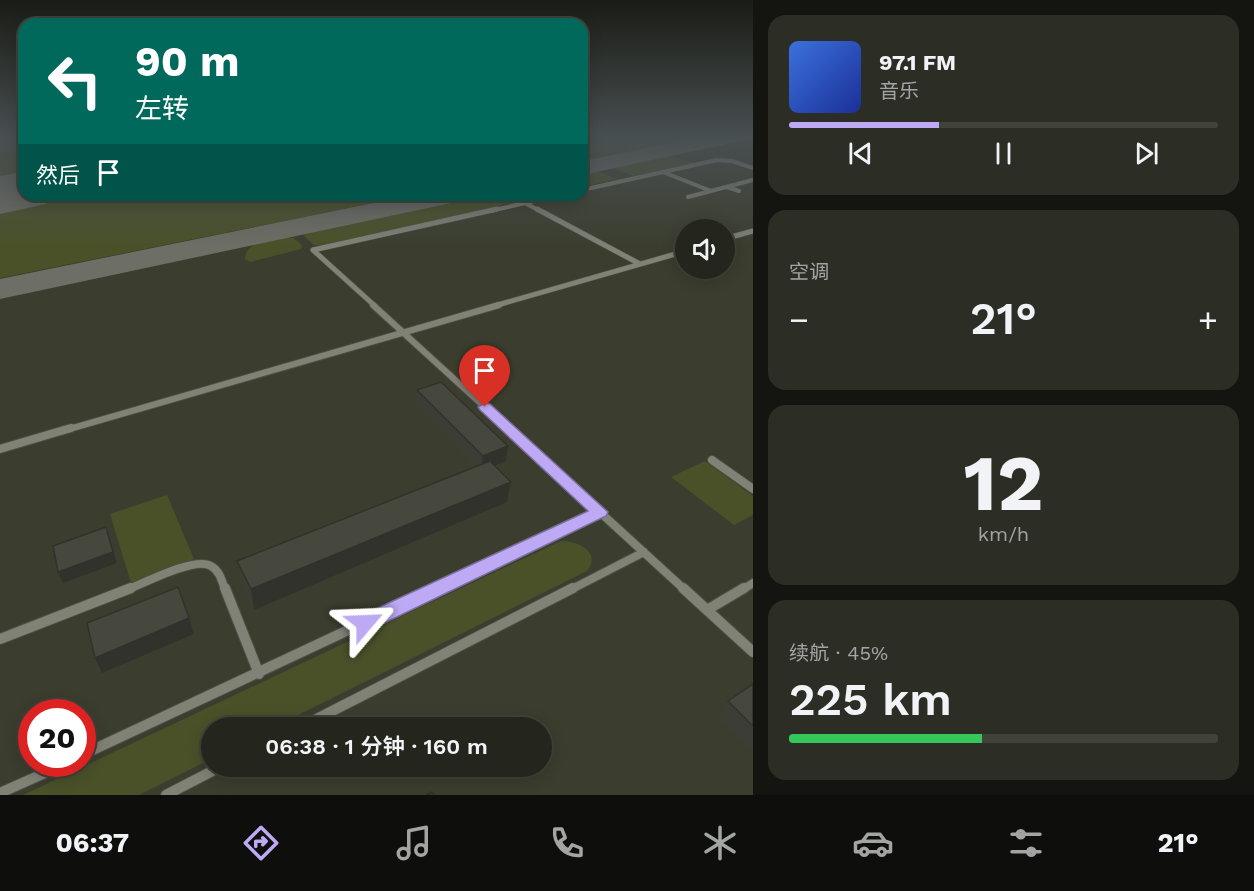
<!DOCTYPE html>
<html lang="zh">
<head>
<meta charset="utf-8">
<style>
	:root { --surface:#24261d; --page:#2c2e26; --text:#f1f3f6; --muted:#a3a5a4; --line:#41433b; --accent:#bea9f5 }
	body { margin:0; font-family:"Work Sans","Noto Sans SC",sans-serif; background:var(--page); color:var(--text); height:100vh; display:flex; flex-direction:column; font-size:22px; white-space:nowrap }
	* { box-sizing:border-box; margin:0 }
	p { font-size:20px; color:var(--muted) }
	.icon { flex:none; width:33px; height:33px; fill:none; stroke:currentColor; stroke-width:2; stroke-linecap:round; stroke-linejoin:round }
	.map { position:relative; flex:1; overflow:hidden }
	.details { display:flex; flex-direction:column; gap:15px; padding:15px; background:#141510; width:501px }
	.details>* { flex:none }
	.banner { position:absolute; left:18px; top:18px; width:570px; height:183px; border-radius:18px; box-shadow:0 3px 15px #0003,0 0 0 2px var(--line); background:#00695c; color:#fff; overflow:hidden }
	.fabs { position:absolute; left:675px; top:219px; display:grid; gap:12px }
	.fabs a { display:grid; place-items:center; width:60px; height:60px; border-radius:50%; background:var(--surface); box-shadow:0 3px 15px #0003,0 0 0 2px var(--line); font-size:30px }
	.speed { position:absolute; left:18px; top:699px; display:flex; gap:12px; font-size:30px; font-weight:700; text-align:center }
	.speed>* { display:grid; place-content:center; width:78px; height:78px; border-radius:50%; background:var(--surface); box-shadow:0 3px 15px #0003,0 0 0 2px var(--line); line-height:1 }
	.speed .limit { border:9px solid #d22; background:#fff; color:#111 }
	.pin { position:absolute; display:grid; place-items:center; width:51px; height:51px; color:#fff; margin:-62px -26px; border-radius:50% 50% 50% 0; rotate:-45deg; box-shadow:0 0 6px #0007 }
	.pin .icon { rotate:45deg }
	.me { position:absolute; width:66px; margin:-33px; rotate:64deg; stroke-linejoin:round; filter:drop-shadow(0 0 4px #0008) }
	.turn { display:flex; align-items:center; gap:21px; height:126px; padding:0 18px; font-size:27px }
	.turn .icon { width:78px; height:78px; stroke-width:2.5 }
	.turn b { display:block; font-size:42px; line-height:51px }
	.then { display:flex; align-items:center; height:57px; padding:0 18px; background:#0003; gap:12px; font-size:22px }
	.big { font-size:45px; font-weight:600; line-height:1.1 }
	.details .card { flex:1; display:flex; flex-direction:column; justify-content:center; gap:9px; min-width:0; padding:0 21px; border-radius:18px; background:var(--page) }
	.details .dial { align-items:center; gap:0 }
	.dial b { font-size:78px; line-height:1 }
	.song { display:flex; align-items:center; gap:18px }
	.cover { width:72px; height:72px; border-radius:9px; background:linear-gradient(135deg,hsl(220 70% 55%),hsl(230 70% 35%)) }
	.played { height:6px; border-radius:3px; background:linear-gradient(90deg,var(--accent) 35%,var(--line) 35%) }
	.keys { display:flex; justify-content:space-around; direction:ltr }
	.heat { display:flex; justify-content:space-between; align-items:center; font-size:33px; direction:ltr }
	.charge { height:9px; border-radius:4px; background:linear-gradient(90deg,#34c759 45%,var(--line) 0) }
	.trip { position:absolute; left:201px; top:717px; width:351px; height:60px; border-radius:30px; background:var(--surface); box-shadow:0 3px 15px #0003,0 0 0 2px var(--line); font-weight:600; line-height:60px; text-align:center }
	.dock { display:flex; height:96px; justify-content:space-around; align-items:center; background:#0e0f0c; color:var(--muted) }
	.dock .icon { width:42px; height:42px }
	.dock .active { color:var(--accent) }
	.dock b { font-size:27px; color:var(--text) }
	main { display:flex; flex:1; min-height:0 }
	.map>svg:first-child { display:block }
	.built { fill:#3b3e2e; fill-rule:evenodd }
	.green { fill:#4a5129 }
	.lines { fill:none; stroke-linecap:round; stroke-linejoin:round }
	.taxiway { fill:#6d6e65; fill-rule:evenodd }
	.runway { fill:#6d6e65; fill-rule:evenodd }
	.lane-far4-casing { stroke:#4d4e45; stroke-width:4.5 }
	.lane-far3-casing { stroke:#4d4e45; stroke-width:6 }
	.lane-far2-casing { stroke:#4d4e45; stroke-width:8 }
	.lane-far1-casing { stroke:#4d4e45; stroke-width:10 }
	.lane-casing { stroke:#4d4e45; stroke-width:12 }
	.lane-far4 { stroke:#808276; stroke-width:4 }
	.lane-far3 { stroke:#808276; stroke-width:5 }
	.lane-far2 { stroke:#808276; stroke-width:6 }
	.lane-far1 { stroke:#808276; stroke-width:8 }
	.lane { stroke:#808276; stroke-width:10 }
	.wall { fill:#3c3e35 }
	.shaded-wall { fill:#31322b }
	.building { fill:#46483e; stroke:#31322b; stroke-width:1.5 }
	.route { fill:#bea9f5; stroke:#7c6e9f; stroke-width:1.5 }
</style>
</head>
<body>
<main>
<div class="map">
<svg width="753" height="795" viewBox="0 0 753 795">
	<rect width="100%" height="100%" fill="#303227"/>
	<!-- built -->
	<path class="built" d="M0,136H24V195H582V136H753V795H0ZM686,230H724V268H686ZM32,712H82V764H32ZM212,728H542V766H212Z"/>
	<!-- green -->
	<path class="green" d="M12,136H24V178L0,181V139Z
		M582,136H706L582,161Z
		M669,156L695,163L634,176L613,168Z
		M597,171L616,179L582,187V174Z
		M75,195H413L0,278V207Z
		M470,198H485L511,203L321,246L314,245L304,236L307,232Z
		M286,237L293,238L302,245L301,249L250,262L245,259C246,240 272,240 286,237Z
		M705,461L753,496V515L734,525L671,477Z
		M167,495L194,559L131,583L110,514Z
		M561,541C578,541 602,552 587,571L274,727L212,728L211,759L139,795H23Z"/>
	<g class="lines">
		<!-- taxiway -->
		<path class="taxiway" d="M706,136H746L743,140L736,142L582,175V161Z
			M413,195H464L460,200L451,203L0,299V279Z"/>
		<!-- runway -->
		<path class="runway" d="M24,172V195H52L46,204L0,214V176Z"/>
		<defs>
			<path id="lane-far4" d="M0,137L6,136
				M663,172L711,191
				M727,187L739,191
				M582,190L717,160L732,161L753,168
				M688,197L753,180
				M525,203L561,195
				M490,211L525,203L540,211"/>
			<path id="lane-far3" d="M537,209L640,264
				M724,239L753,231
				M313,250L375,306
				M313,250L497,209
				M494,306L686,251"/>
			<path id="lane-far2" d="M373,305L510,430
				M66,430L499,305"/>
			<path id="lane-far1" d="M508,428L685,590
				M0,449L71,428
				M712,460L753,489
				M127,590C144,583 196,556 211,566C220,571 222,581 225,590
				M435,590L600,512
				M570,590L644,552
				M742,590L753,583"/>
			<path id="lane" d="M225,588L259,674
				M683,588L753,652
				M707,610L744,588
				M0,639L131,588
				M299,728L573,588
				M82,755L438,588
				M0,793L65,764
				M166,795L222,766"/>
		</defs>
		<!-- lane-far4 casing -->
		<use href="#lane-far4" class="lane-far4-casing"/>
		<!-- lane-far3 casing -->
		<use href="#lane-far3" class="lane-far3-casing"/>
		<!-- lane-far2 casing -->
		<use href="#lane-far2" class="lane-far2-casing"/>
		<!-- lane-far1 casing -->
		<use href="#lane-far1" class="lane-far1-casing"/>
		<!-- lane casing -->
		<use href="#lane" class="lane-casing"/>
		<!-- lane-far4 -->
		<use href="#lane-far4" class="lane-far4"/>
		<!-- lane-far3 -->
		<use href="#lane-far3" class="lane-far3"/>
		<!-- lane-far2 -->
		<use href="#lane-far2" class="lane-far2"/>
		<!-- lane-far1 -->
		<use href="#lane-far1" class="lane-far1"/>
		<!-- lane -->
		<use href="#lane" class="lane"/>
	</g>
	<!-- wall -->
	<path class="wall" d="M417,390L508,446L506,461L495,466L507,502L254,610L241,582L237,561L476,466L416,404Z
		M753,684V751L719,717L728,701Z"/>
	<!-- shaded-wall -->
	<path class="shaded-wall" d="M508,446L506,461L481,471L483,456Z
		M511,482L507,502L254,610L251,589Z
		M106,527L117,563L63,583L58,572Z
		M189,618L194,634L102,673L95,658Z"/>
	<!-- building -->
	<path class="building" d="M441,382L508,446L483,456L417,390Z
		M490,461L511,482L251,589L237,561Z
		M106,527L113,552L58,572L53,546Z
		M178,587L189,618L95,658L87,623Z
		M753,684V726L728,701Z
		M432,792L434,795H426Z"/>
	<!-- sky -->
	<linearGradient id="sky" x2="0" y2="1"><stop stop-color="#1a1c15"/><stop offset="0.55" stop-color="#484f52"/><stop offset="1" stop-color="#484f52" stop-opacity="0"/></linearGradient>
	<rect width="753" height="247" fill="url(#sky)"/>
	<!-- route -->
	<path class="route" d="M485,403L490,404L608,512L606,516L372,629L365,632L358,629L355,623L358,617L588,511L480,410L478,407Z"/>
</svg>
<div class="fabs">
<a><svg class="icon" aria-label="sound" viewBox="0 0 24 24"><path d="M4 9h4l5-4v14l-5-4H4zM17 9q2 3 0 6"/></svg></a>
</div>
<div class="speed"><div class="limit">20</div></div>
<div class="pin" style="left:485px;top:407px;background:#d93025"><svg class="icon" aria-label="arrive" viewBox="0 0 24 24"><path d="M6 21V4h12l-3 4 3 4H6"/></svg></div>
<svg class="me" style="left:365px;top:623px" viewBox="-20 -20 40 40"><path d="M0-17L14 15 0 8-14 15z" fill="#bea9f5" stroke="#fff" stroke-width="4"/></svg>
<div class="trip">06:38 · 1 分钟 · 160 m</div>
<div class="banner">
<div class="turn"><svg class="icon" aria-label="left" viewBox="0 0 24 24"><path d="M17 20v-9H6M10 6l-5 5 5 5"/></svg><div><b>90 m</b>左转</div></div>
<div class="then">然后<svg class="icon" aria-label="arrive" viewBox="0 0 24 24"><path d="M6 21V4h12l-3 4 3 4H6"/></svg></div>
</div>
</div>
<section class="details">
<div class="card">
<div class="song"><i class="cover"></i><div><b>97.1 FM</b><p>音乐</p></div></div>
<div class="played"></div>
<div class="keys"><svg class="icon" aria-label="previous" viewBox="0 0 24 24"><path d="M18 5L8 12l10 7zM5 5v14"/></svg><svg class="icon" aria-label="pause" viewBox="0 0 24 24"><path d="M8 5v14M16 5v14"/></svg><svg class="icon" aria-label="next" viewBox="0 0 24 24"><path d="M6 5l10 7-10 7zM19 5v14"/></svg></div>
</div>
<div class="card"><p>空调</p>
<div class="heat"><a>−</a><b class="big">21°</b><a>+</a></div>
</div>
<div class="card dial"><b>12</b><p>km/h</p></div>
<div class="card"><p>续航 · 45%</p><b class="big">225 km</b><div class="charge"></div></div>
</section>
</main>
<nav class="dock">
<b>06:37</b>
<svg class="icon active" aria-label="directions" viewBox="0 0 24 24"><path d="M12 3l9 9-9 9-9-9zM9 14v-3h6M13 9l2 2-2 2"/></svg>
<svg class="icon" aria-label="music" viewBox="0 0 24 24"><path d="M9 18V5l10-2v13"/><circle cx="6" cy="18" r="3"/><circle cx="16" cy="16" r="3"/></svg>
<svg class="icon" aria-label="phone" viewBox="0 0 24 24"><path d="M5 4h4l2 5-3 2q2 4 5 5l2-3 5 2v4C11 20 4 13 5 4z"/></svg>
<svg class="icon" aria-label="climate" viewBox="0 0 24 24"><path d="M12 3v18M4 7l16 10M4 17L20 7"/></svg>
<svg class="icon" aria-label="car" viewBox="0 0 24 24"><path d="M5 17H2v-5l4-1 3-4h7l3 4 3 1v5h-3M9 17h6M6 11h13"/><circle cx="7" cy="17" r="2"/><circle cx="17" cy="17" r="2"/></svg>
<svg class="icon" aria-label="filters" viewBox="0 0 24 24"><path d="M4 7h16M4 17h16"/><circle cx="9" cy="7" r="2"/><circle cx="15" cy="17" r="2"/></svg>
<b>21°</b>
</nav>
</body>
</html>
